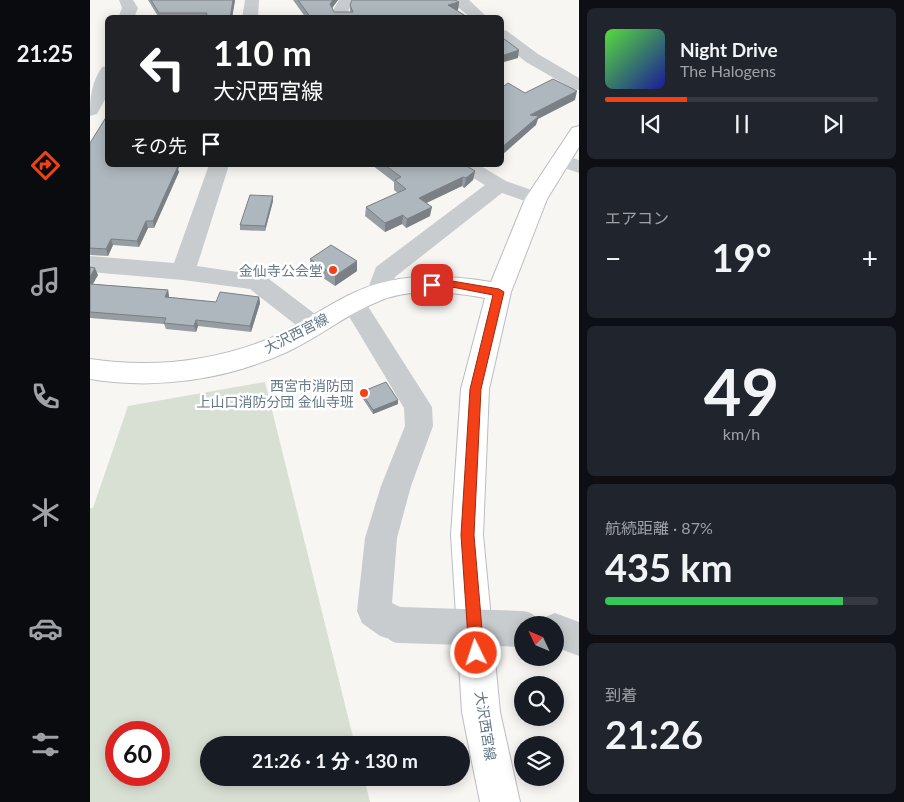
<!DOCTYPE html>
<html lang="ja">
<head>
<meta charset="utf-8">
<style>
	:root { --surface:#171b24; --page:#20242c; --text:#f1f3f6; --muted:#9ea1a6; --line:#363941; --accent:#f34016 }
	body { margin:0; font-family:Lato,"Noto Sans JP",sans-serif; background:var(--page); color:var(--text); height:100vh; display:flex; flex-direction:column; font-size:19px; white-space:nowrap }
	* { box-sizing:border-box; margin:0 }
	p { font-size:16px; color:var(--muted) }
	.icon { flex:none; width:28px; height:28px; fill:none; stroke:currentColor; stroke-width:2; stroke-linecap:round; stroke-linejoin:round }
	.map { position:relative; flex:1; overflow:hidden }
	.side { display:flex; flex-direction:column; gap:8px; padding:8px; background:#0d0f14; width:325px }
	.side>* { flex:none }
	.hud { position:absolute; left:15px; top:15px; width:399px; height:152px; border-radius:8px; box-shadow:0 2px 12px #0003; background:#202124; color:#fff; overflow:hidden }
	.needle { width:32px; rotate:314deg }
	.tools { position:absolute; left:424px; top:616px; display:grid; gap:10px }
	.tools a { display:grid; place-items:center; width:50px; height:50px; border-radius:50%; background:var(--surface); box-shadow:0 2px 12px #0003; font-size:25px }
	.speed { position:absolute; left:15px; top:721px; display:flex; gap:10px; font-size:25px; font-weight:700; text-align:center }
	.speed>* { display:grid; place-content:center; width:65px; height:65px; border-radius:50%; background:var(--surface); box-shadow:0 2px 12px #0003; line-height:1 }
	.speed .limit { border:8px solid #d22; background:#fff; color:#111 }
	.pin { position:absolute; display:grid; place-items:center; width:42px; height:42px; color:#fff; margin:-21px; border-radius:10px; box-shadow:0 2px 8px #0006 }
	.me { position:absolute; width:55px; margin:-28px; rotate:356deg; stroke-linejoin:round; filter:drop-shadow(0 0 4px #0008) }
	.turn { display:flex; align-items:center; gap:18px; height:105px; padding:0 25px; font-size:22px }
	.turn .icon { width:65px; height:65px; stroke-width:2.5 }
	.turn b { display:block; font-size:35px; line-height:42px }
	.then { display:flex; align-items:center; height:48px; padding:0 25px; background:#0003; gap:10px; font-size:19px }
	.big { font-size:38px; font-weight:700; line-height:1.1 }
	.side .widget { flex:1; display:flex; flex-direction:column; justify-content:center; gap:8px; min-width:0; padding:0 18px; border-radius:8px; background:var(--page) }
	.side .dial { align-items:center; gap:0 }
	.dial b { font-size:65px; line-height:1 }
	.song { display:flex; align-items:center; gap:15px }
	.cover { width:60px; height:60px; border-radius:8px; background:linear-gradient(135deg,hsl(110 70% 55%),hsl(240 70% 35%)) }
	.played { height:5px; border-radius:2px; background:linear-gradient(90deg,var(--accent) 30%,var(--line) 30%) }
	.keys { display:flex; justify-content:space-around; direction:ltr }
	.heat { display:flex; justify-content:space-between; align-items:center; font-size:28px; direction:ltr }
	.charge { height:8px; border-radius:4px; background:linear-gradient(90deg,#34c759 87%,var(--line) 0) }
	.trip { position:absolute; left:110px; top:736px; width:270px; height:50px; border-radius:25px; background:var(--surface); box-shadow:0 2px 12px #0003; font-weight:700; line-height:50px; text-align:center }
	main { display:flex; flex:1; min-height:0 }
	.tabs { display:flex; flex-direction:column; width:90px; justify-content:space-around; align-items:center; background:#090b0e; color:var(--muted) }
	.tabs .icon { width:35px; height:35px }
	.tabs .active { color:var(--accent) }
	.tabs b { font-size:22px; color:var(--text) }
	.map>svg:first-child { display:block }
	.green { fill:#d8dfd3; fill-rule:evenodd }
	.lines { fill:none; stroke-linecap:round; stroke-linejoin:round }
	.primary-casing { stroke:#b9bdc1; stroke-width:2 }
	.minor { fill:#c8cccf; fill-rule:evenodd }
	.primary { fill:#fff; fill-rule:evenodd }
	.minor-bridge { stroke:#c8cccf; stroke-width:36 }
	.wall { fill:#969da3 }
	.shaded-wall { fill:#7a8084 }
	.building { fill:#aeb7bd; stroke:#7a8084 }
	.route { fill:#f34016; stroke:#9e2a0e }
	.poi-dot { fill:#f34016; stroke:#fff; stroke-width:2 }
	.labels { text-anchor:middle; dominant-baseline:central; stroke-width:5; stroke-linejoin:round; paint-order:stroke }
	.poi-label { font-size:14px; fill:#627887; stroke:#fff; text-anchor:end }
	.street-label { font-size:14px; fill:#627887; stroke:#fff }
</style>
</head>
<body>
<main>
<nav class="tabs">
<b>21:25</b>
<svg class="icon active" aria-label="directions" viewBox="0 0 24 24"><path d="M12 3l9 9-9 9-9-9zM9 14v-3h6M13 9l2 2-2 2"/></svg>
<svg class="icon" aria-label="music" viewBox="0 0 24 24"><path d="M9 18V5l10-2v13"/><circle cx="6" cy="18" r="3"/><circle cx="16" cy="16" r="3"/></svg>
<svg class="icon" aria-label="phone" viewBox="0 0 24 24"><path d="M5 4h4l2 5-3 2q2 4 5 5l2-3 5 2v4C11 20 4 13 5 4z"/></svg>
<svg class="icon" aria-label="climate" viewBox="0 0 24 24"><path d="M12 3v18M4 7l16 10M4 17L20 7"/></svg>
<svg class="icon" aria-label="car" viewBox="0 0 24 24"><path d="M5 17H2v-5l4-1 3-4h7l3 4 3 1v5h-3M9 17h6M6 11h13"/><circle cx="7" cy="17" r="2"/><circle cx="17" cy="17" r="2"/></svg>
<svg class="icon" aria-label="filters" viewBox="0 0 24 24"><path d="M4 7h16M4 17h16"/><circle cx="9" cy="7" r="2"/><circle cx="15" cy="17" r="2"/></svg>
</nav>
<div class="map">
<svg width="489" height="802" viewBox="0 0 489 802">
	<rect width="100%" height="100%" fill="#f7f6f3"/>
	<!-- green -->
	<path class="green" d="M175,382L265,745H119V778H274L280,802H0V508H3L38,406ZM26,732H69V775H26Z"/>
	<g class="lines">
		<defs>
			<path id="primary" d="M489,126V147L457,199L421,292L399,389L393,535L410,712L430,802H390L372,712L361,535L371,389L395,298C360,292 321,287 287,302C255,315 228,338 197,352C135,380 67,390 0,379V359C60,368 119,362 176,340C205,328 231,309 259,295C304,272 353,274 401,282L435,199L482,128Z"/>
		</defs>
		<!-- primary casing -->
		<use href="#primary" class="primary-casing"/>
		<!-- minor -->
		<path class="minor" d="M29,0H43L48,8L44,18H28L32,8Z
			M155,0H169L168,18H152Z
			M249,0H263L258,12L262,18H246L242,12Z
			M359,0H379L398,18H381Z
			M411,29L417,31L448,54L489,78V90L483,89L436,62L411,42Z
			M18,66V94L7,114L0,116C0,98 1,83 12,67Z
			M470,154L489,160V173L463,164L460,160L463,156Z
			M119,165H139L107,266L175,276L233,320L237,326L233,332L224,335L215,332L160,289L93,280L0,272V256L84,263Z
			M365,165H389L416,181L453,194L457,199L453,204L446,205L412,193L305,277L298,297L289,299L280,297L277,291L286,267L395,185L368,169Z
			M263,294L272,297L342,407L343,426L321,486L307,538L302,603L322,613L327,625L322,637L310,642L290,636L272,623L267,611L275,538L291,486L315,426L314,408L251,303L254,297Z
			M465,613L489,622V656L465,647V625H450L453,618Z"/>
		<!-- primary -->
		<use href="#primary" class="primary"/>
		<!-- minor-bridge -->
		<path class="minor-bridge" d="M310,625L432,629"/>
	</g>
	<!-- wall -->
	<path class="wall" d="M58,0H145L142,18H69Z
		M203,0H248L242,8L244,12H260V5L369,2L368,10H366L379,18H216Z
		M0,143L18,165H90L88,169L89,172L64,228H58L49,247L23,245L18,256L0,255Z
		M282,165H375L385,171L383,180L374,188L372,186L336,203L340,216L316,228L312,224L295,232L275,216L276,207L308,193L304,190V182Z
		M183,201L175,231L150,230V225Z
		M220,259L267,261V271L245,286L220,269Z
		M0,267L8,275L3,284L78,290L79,297L126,302L169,297L170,303L161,332L108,326L106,332L76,329L74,324L0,318Z
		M271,392L308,404L283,414L271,396Z"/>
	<!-- shaded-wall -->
	<path class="shaded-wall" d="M143,0H145L142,18H140Z
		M243,0H248L240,11V4Z
		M369,2L368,10L357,12L358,5Z
		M429,50L428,58L411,63V56Z
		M487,91L485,100L448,119L446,125L411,156V148L440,115Z
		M86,165H90L88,169L89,172L64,228L63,221Z
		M385,171L383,180L374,188L376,178Z
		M373,177L372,186L328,207L329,198Z
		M183,196V201L175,231V226Z
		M342,207L340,216L316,228L317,219Z
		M313,215L312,224L295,232V223Z
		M56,221L58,228L49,247L47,241Z
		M21,239L23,245L18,256L16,249Z
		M267,261V271L245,286V276Z
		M5,268L8,275L0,288V277Z
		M78,290L79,296L77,303L75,297Z
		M169,297L170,303L161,332L160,326Z
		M106,320L108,326L106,332L104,326Z
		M308,400V404L283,414V410Z"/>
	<!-- building -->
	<path class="building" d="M61,0H143L140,18H116L117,13H69Z
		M208,0H243L240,4L244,12H263L260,5L262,0H365L369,2L358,5L379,18H221Z
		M411,37L417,41L429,50L411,56Z
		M463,79L487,91L440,115L449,116L411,148V88L418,83L435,93Z
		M18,114V165H86V166H88L63,221H56L47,241L21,239L16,249L0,248V143Z
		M295,165H375L385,171L376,178L373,177L329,198L342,207L317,219L313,215L295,223L276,207L316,189L305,180L311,177Z
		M160,195L183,196L175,226L150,225Z
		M241,245L267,261L245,276L220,259Z
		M0,267L5,268L0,277Z
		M0,284L78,290L75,297L126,302L130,292L169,297L160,326L106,320L104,326L74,323L76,318L0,312Z
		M296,382L308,400L283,410L271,392Z"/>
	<!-- route -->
	<path class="route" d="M362,281L409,289L414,292L391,389L384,535L394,653L392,658L386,660L381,658L379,653L371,535L380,389L403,295L362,287L342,288L337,285L342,281Z"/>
	<!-- markers -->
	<g class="poi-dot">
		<circle cx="243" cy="270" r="5"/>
		<circle cx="274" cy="393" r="5"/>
	</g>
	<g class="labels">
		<!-- poi labels -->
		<g class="poi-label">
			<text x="233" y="270">金仙寺公会堂</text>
			<text x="264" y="385">西宮市消防団<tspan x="264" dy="16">上山口消防分団 金仙寺班</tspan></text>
		</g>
		<!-- street labels -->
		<g class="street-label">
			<text transform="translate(206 333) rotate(-27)">大沢西宮線</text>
			<text transform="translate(396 726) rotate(81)">大沢西宮線</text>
		</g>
	</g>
</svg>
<div class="tools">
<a><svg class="needle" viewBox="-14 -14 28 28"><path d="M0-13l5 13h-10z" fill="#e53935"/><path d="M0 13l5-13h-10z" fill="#9ea1a6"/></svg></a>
<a><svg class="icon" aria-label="search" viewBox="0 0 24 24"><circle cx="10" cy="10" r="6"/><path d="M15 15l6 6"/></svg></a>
<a><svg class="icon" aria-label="layers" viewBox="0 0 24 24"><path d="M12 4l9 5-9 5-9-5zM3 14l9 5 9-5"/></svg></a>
</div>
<div class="speed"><div class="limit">60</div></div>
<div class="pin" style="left:342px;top:285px;background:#d93025"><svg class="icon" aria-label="arrive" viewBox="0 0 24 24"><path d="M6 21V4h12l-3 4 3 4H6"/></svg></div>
<svg class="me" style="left:386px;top:653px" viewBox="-20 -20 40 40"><circle r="17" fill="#f34016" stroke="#fff" stroke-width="3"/><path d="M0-11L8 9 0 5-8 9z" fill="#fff"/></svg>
<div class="trip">21:26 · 1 分 · 130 m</div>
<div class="hud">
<div class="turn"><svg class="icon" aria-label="left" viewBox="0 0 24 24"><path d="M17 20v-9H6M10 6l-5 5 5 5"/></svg><div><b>110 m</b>大沢西宮線</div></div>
<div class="then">その先<svg class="icon" aria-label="arrive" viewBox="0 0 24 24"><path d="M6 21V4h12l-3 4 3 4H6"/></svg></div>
</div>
</div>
<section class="side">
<div class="widget">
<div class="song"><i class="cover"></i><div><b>Night Drive</b><p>The Halogens</p></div></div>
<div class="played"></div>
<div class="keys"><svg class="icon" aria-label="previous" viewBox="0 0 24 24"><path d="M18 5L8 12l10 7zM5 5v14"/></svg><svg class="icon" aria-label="pause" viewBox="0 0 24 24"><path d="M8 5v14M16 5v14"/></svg><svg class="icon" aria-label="next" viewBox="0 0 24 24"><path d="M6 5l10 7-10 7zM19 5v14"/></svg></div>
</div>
<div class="widget"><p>エアコン</p>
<div class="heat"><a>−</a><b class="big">19°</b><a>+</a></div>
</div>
<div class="widget dial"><b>49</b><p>km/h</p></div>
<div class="widget"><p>航続距離 · 87%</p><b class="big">435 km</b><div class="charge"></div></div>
<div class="widget"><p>到着</p><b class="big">21:26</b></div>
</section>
</main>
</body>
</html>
